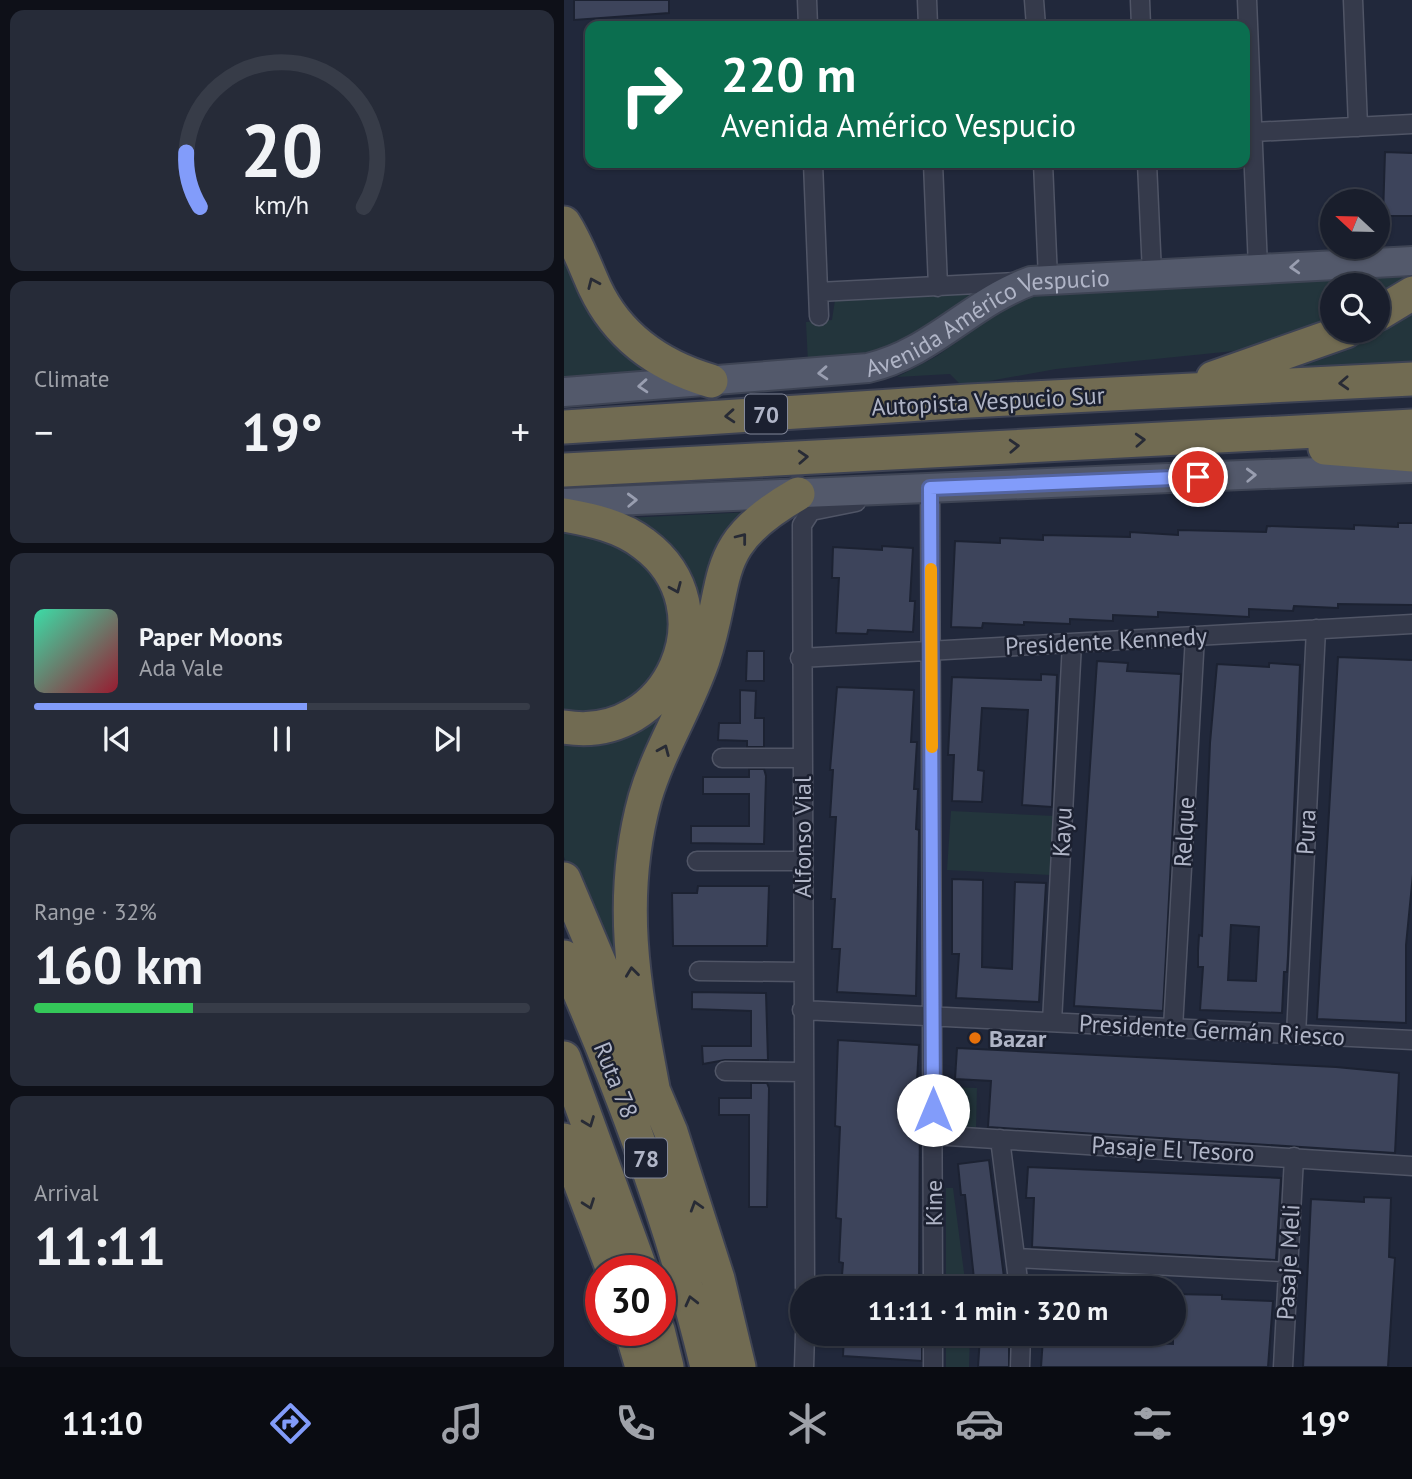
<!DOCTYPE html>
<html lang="en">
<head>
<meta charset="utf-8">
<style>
	:root { --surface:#191e2c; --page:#262b38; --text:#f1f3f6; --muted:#9fa2a9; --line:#373c48; --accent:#829cfa }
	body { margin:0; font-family:"PT Sans",sans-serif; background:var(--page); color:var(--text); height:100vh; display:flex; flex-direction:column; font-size:26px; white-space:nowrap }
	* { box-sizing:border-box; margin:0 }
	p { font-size:23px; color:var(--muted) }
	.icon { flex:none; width:38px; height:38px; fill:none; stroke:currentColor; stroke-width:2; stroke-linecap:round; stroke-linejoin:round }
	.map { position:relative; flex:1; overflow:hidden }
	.panel { display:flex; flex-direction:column; gap:10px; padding:10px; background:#0e1018; width:564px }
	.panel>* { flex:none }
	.top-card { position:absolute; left:21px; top:21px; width:665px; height:147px; border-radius:14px; box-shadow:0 2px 5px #0004,0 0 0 2px var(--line); background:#0b6e4f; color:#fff; overflow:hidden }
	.needle { width:46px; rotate:292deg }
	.buttons { position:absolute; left:756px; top:189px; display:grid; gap:14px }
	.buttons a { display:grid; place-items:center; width:70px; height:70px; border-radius:50%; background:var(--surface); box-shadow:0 2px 5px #0004,0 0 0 2px var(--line); font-size:35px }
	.speed { position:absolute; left:21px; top:1255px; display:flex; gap:14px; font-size:35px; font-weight:700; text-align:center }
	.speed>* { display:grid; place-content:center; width:91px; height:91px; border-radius:50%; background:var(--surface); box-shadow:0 2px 5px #0004,0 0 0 2px var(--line); line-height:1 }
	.speed .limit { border:10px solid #d22; background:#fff; color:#111 }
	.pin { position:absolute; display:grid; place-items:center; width:60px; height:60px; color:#fff; margin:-30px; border:4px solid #fff; border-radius:50%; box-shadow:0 2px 7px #0007 }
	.me { position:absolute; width:77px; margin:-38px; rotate:0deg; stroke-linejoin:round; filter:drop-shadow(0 0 5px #0008) }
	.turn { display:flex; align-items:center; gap:24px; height:147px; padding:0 21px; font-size:32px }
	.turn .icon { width:91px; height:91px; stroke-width:2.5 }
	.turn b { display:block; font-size:49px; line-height:60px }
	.big { font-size:52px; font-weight:700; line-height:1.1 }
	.panel .card { flex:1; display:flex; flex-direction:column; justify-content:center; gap:10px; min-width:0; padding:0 24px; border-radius:14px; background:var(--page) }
	.panel .dial { align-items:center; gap:0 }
	.dial svg { height:182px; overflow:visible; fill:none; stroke:var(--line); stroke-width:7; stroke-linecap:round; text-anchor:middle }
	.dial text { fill:var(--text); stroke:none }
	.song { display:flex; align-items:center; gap:21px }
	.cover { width:84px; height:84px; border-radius:10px; background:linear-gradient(135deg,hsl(160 70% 55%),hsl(350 70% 35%)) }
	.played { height:7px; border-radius:4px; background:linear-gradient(90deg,var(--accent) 55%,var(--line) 55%) }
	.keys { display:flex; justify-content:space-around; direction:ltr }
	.heat { display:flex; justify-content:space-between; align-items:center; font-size:38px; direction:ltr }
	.charge { height:10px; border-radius:5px; background:linear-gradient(90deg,#34c759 32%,var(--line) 0) }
	.trip { position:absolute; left:226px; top:1276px; width:396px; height:70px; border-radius:35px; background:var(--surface); box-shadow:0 2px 5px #0004,0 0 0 2px var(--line); font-weight:700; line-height:70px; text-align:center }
	.tab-bar { display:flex; height:112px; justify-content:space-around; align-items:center; background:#0a0c12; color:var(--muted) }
	.tab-bar .icon { width:49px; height:49px }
	.tab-bar .active { color:var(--accent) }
	.tab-bar b { font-size:32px; color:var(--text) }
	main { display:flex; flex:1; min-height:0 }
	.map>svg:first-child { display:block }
	.green { fill:#23353c }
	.building { fill:#3d445b; stroke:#1c2232; stroke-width:2; fill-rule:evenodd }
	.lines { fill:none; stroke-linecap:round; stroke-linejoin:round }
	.minor-casing { stroke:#505566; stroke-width:21 }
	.primary-casing { stroke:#3e4454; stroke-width:32 }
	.motorway-casing { stroke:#3d4253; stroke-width:37 }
	.minor { stroke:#353a4b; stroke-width:18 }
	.primary { stroke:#53596b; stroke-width:28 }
	.motorway { stroke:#716b52; stroke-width:33 }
	.oneway { stroke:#999eb0 }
	.oneway2 { stroke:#282b35 }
	.route-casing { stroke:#5465a2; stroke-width:18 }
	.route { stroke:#829cfa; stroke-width:12 }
	.slow { stroke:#f59e0b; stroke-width:12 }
	.food-dot { fill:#e8710a; stroke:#1b2030; stroke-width:2.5 }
	.labels { text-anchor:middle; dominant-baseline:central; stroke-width:5; stroke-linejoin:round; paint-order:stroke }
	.shield { fill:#1b2030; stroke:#83889a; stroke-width:2 }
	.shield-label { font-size:23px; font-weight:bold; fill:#b0b5c7 }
	.street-label { font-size:24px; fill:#b0b5c7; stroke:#1b2030 }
	.poi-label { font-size:24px; font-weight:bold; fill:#b0b5c7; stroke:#1b2030; text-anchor:start }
</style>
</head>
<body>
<main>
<section class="panel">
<div class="card dial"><svg viewBox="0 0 100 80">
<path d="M14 69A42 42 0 1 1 86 69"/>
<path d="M14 69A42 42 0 0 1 8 45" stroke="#829cfa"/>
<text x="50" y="56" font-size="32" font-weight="700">20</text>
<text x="50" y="72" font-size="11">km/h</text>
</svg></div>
<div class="card"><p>Climate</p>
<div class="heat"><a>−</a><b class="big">19°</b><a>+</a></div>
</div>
<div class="card">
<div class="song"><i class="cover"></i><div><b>Paper Moons</b><p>Ada Vale</p></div></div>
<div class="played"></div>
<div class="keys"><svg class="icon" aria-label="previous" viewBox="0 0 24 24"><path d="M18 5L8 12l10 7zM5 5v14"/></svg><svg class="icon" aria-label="pause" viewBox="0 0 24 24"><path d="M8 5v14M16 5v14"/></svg><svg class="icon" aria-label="next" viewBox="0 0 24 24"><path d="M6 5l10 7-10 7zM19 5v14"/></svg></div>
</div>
<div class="card"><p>Range · 32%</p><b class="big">160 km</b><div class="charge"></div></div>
<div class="card"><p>Arrival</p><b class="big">11:11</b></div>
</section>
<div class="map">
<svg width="849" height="1367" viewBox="0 0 849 1367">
	<rect width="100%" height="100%" fill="#21283b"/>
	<!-- green -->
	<path class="green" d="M0,243L92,373L0,378Z
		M848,270V286L814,303V285H768V321L680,350L492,369L398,386L386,374L333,377L373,356L446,304L481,293Z
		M418,289L338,345L286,361L244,362L242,322L268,320L271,300Z
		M848,311V362L736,367L784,350Z
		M188,512L99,731L61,1001L0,857V740L15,742L128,647L60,518Z
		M0,531L36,535L96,573L111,640L70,707L0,719Z
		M387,811L491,816L487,875L383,870Z
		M384,1087L413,1088L412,1127L384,1126Z
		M382,1188H389L402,1288H382Z
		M382,1334H406L405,1367H382Z"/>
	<!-- building -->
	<path class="building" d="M10,0H105V13L10,20Z
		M821,152L849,153V216H819Z
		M834,523H849V605L774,604V608L730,606L729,611L685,609V617L594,612V617L549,615V621L506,619V624L460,622V625L419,623L418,628L387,627L391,541L436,543V538L479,540V535L566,537V532L614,535V530L702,532L703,526L790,529V525L834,527Z
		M318,546L349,548L346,601H351L349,632L304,630L303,634L272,633L275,578H268L269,547L318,550Z
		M183,651H200V681H182Z
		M774,657L849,660V874L842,945V1023L753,1019Z
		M533,661L564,663L563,671L617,674L599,1011L510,1006Z
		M705,663L736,665L724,956L723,972H720L718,1013L636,1010L639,967H634V951L635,935L638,936L646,743L653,664L705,667ZM667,925L695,927L692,981L664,980Z
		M477,674L493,675L488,807L458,805L464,710L418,708L414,770L420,771L418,802L388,801L390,755H384L388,677L477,680Z
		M273,687L350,690L347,742H353L350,789H354L352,829L355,830L352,996L273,992L276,949H268L271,899H267L272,817H266L269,770H266Z
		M176,690L192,691L191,718H200V747H183V741L154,740L155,723H176Z
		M185,769H200L202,776L200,844L127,843V826H185V794H139V777H185Z
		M388,879L419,880L418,967L448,969L451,882L482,883L475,1002L392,998L395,954H388Z
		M134,886H205L203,946H109L108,893H133Z
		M128,992L202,993L204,1060H161L139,1064L138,1046H187V1011L128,1009Z
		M274,1040L355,1045L352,1099H356L355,1288H277L279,1263L275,1262L277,1219L272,1218L276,1127L271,1126Z
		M393,1048L772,1067L835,1073L831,1153L424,1127L427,1081L391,1079Z
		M187,1083H203L205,1088L203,1207H185V1115H155V1098H187Z
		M425,1160L441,1285L411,1288L401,1195H397L394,1164Z
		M464,1167L717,1178L712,1260L468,1247L470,1198H462Z
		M800,1197L827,1198L825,1257L831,1258L824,1367H739L747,1199L800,1202Z
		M609,1294L658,1295V1299L709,1301L704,1367H477L479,1338L609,1344Z
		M280,1334H358V1361L279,1356Z
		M416,1337L445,1339V1367H414Z"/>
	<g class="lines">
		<defs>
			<path id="minor" d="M243,0L244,26
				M363,0L364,26
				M470,0L472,26
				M576,0L577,26
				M683,0L694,268
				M789,0L794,127
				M689,132L849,124
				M249,163L255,316
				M369,163L374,287
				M479,163L484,279
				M583,163L588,273
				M254,292L453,282
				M358,490L366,488L369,1288
				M236,658L849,624
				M158,758H238
				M133,861H239
				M135,971L238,972
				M238,1010L849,1040
				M488,1022L508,643
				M609,1028L631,636
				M732,1035L752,629
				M161,1071L239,1072
				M369,1135L849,1166
				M436,1139L455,1288
				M452,1258L723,1272
				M241,1288L238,525L247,511L292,502
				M240,1367L241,1334
				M369,1367V1334
				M456,1367L457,1334
				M719,1367L730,1157"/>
			<g id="primary">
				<path id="s1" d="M0,392L304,368C368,353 406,303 467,281L849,261"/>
				<path d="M0,503L849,468"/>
			</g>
			<path id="motorway" d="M0,223C13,243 21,266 31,288C54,337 96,366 147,381
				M814,314L849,293
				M649,378L782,331
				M0,427L405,401L849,379
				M761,448L849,455
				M0,470L849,426
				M0,515C28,520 57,526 80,544C166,608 106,745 0,727
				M0,879L107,1132L154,1279L175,1367
				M0,957C59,1090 109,1225 143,1367
				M0,1058L77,1270
				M89,1088C70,987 53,900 81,798C95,750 123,707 139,660C167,576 143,546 234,494
				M0,1140L49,1270
				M67,1330L78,1367
				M94,1330L103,1367"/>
		</defs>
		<!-- minor casing -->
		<use href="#minor" class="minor-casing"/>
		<!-- primary casing -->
		<use href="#primary" class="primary-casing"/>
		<!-- motorway casing -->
		<use href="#motorway" class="motorway-casing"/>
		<!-- minor -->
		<use href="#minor" class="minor"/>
		<!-- primary -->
		<use href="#primary" class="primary"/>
		<!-- motorway -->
		<use href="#motorway" class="motorway"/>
	</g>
	<!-- one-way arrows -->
	<defs><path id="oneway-chevron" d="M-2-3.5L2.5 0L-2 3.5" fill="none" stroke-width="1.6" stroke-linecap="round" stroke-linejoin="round" transform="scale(1.75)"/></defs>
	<g class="oneway">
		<use href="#oneway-chevron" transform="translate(731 267) rotate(177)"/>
		<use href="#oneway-chevron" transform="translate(259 373) rotate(176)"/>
		<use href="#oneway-chevron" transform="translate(79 386) rotate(176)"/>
		<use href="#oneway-chevron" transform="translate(687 475) rotate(-2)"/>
		<use href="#oneway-chevron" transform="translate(68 500) rotate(-2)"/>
	</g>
	<g class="oneway2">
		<use href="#oneway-chevron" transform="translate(29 283) rotate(-114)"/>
		<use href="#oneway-chevron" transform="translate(780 383) rotate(177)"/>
		<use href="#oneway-chevron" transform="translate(166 416) rotate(176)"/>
		<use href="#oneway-chevron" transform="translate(576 440) rotate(-3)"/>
		<use href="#oneway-chevron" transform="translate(450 446) rotate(-3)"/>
		<use href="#oneway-chevron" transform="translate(239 457) rotate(-3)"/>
		<use href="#oneway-chevron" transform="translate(178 538) rotate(-52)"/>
		<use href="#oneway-chevron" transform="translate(112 588) rotate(67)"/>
		<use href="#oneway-chevron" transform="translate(100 750) rotate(-67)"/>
		<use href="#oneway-chevron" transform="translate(68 972) rotate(-97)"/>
		<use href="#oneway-chevron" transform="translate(25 1122) rotate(69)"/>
		<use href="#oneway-chevron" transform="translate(25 1204) rotate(70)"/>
		<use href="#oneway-chevron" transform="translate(132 1206) rotate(-107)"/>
		<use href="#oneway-chevron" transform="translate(127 1301) rotate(-104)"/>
	</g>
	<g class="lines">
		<defs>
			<path id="route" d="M369,1110L366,488L634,477"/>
		</defs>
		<!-- route casing -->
		<use href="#route" class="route-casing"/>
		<!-- route -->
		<use href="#route" class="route"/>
		<!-- slow -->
		<path class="slow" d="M367,569L368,747"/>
	</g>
	<!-- markers -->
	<circle class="food-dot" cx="411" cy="1038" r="7"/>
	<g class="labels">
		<!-- shield labels -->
		<g class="shield">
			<rect x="181" y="394.5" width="42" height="39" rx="5"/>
			<rect x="61" y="1138.5" width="42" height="39" rx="5"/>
		</g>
		<g class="shield-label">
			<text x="202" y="414">70</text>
			<text x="82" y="1158">78</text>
		</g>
		<!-- street labels -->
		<g class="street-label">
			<text stroke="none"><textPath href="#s1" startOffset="436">Avenida Américo Vespucio</textPath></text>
			<text transform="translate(424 401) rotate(-3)">Autopista Vespucio Sur</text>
			<text transform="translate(542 641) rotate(-3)">Presidente Kennedy</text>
			<text transform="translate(498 832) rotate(-87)">Kayu</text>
			<text transform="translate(620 832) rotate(-87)">Relque</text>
			<text transform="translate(742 832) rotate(-87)">Pura</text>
			<text transform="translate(238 837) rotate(-90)">Alfonso Vial</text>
			<text transform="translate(648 1030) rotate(3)">Presidente Germán Riesco</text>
			<text transform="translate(52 1080) rotate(68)">Ruta 78</text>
			<text transform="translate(609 1149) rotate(3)">Pasaje El Tesoro</text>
			<text transform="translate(369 1203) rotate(-90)">Kine</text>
			<text transform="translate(724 1262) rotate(-87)">Pasaje Meli</text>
		</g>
		<!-- poi labels -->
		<g class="poi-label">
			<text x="425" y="1038">Bazar</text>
		</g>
	</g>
</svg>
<div class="buttons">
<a><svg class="needle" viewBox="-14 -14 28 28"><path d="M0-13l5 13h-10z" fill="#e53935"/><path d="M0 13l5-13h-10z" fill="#9fa2a9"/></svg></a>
<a><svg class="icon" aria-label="search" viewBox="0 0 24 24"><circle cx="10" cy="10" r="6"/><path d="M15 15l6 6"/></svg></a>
</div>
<div class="speed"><div class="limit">30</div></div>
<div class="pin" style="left:634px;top:477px;background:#d93025"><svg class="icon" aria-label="arrive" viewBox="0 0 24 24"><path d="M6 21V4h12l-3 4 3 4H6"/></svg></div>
<svg class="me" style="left:369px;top:1110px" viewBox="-20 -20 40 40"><circle r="19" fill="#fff"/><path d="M0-13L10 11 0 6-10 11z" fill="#829cfa"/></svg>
<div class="trip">11:11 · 1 min · 320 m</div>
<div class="top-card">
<div class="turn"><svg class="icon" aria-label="right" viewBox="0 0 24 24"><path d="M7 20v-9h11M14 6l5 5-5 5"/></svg><div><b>220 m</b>Avenida Américo Vespucio</div></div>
</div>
</div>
</main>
<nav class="tab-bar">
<b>11:10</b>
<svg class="icon active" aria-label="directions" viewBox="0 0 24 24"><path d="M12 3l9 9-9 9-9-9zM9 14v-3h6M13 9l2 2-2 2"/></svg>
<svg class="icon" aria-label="music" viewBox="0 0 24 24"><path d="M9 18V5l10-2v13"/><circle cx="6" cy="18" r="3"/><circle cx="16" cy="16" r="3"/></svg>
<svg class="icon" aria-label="phone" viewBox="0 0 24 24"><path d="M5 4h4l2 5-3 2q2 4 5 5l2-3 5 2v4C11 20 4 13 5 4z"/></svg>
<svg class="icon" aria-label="climate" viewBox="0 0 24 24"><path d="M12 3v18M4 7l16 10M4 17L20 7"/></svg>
<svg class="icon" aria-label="car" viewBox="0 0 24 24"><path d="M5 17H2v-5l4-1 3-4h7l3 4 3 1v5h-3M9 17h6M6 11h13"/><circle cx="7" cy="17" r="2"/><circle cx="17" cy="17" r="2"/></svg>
<svg class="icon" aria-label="filters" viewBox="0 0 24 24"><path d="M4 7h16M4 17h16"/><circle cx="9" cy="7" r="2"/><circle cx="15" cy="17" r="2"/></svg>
<b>19°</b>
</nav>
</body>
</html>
